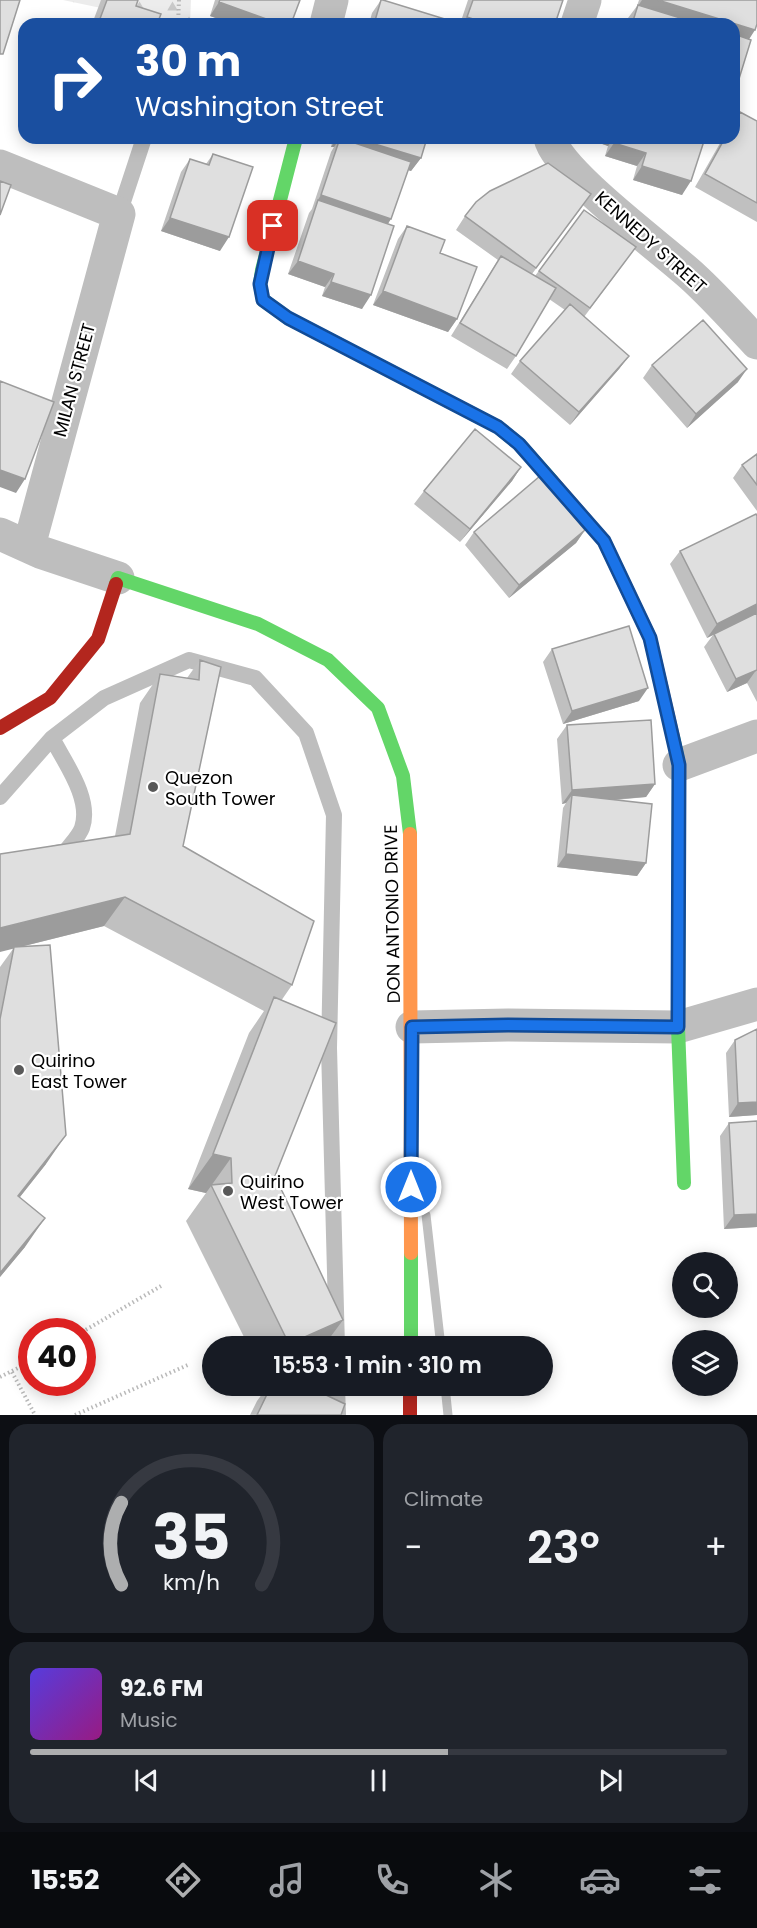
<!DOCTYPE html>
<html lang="en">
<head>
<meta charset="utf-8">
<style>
	:root { --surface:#171b24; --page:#20242c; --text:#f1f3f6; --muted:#9ea1a6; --line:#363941; --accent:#adaeaf }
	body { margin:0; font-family:Poppins,sans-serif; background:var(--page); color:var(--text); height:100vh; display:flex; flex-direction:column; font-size:22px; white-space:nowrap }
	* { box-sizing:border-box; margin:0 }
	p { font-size:20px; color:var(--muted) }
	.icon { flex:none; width:33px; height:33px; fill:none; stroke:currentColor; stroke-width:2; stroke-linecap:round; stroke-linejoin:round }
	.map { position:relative; height:1415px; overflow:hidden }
	.details { display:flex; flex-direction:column; gap:9px; padding:9px; background:#0d0f14; flex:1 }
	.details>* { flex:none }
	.hud { position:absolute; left:18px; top:18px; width:722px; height:126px; border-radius:18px; box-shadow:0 3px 15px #0003; background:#1a4fa0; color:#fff; overflow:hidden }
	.fabs { position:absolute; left:672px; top:1252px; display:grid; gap:12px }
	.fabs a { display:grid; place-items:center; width:66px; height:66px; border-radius:50%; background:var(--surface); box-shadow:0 3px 15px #0003; font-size:30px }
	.speed { position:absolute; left:18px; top:1318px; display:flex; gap:12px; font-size:30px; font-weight:700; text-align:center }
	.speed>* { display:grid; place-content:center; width:78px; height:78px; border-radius:50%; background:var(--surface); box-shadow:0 3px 15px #0003; line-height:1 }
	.speed .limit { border:9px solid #d22; background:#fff; color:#111 }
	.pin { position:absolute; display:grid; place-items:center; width:51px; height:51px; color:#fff; margin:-26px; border-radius:12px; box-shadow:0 3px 9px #0006 }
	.me { position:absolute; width:66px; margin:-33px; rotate:0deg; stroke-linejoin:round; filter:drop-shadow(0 0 4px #0008) }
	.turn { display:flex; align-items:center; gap:21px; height:126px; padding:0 18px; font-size:27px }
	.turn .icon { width:78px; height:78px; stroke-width:2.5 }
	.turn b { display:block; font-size:42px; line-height:51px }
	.big { font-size:45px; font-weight:600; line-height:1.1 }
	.details .widget { flex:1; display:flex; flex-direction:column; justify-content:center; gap:9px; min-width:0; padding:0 21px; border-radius:18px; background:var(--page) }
	.details .dial { align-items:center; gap:0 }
	.dial svg { height:156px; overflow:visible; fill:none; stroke:var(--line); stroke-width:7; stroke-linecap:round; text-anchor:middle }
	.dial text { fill:var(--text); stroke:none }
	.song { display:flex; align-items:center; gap:18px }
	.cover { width:72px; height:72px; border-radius:9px; background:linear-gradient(135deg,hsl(250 70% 55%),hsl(310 70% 35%)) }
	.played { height:6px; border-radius:3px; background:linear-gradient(90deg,var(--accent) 60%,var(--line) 60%) }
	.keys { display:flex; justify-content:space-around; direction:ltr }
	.heat { display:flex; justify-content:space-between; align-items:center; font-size:33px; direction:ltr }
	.details .tiles { flex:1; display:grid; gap:9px; grid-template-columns:1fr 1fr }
	.widget:last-child { grid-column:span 2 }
	.trip { position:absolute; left:202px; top:1336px; width:351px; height:60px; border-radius:30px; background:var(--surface); box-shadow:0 3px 15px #0003; font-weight:600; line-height:60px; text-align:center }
	.dock { display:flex; height:96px; justify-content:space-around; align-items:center; background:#090b0e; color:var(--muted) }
	.dock .icon { width:42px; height:42px }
	.dock .selected { color:var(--accent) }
	.dock b { font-size:27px; color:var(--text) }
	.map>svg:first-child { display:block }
	.forest { fill:url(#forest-firs) }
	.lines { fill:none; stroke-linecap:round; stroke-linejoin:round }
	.stream { stroke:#bfbfbf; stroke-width:9 }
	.path { stroke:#b9b9b9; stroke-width:4; stroke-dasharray:1.5 3; stroke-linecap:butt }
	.lane { stroke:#bebebe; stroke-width:16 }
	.street { stroke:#bebebe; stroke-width:33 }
	.fast { stroke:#63d668; stroke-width:14 }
	.slow { stroke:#ff974d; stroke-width:14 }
	.jam { stroke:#b3261e; stroke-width:14 }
	.wall { fill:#c0c0c0 }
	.shaded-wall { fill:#9c9c9c }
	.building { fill:#dfdfdf; stroke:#9c9c9c; stroke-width:1.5 }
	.route-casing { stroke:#114b97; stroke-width:15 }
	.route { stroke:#1a73e8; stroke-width:10 }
	.poi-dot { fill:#595959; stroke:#fff; stroke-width:2 }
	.labels { text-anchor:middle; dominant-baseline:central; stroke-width:4.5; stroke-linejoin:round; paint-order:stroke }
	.street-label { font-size:18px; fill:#000; stroke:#fff }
	.poi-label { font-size:18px; fill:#000; stroke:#fff; text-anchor:start }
</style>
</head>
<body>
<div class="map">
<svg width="757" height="1415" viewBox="0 0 757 1415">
	<defs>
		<pattern id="forest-firs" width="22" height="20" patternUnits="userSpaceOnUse" patternTransform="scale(1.5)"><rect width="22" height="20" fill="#ececec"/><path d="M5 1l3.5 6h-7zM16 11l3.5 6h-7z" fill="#c9c9c9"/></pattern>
	</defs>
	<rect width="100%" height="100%" fill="#fff"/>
	<!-- forest -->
	<path class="forest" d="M63,0H191L190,24H177Z"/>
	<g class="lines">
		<!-- stream -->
		<path class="stream" d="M426,1215L441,1347
			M445,1386L448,1415"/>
		<!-- path -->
		<path class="path" d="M178,24L179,0
			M82,1332L161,1286
			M12,1372L35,1415
			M0,1377L32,1361
			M75,1415L190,1364"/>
		<!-- lane -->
		<path class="lane" d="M119,214L144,138
			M52,738C65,763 92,799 82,828C79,836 71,844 66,851L55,853
			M0,797L52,738L104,698L189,660L255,678L306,733L334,815L329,1048L337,1347
			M337,1386L338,1415"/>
		<!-- street -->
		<path class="street" d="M326,24L332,0
			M577,24L585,0
			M550,138C558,173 663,249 693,277C716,298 736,321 757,343
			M0,166L119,214L29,546
			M0,534L40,552L118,578
			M679,765L757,736
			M412,1027L508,1025L678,1027L757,1004"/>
		<!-- fast -->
		<path class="fast" d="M296,138L262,270L260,284L263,300L288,318L498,427L519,444L552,481
			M116,584L118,578L258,624L328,660L378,708L403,776L410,834
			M673,737L679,765L678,1027L684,1183
			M411,1253V1347"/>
		<!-- slow -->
		<path class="slow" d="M552,481L604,541L650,638L673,737
			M410,834L411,1253"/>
		<!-- jam -->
		<path class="jam" d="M0,728L50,698L98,639L116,584
			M410,1386V1415"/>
	</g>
	<!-- wall -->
	<path class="wall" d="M101,0H138L136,6L157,24H92Z
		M215,0H300L291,24H233L210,16Z
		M381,0L460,24L468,0H563L555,24H369L372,13Z
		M639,0H757L749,39L734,24H627L628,18L637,6Z
		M740,112L757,121V222L695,187L723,138H734V121Z
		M333,138H427L421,158L411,171L408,170L388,224L362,309L322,296L325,287L288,274L309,213L312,209L331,152L334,147H331Z
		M588,138H705L682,195L633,180L637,166L605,156L608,146L588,139Z
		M213,154L220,251L161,231L181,172L190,159L206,164Z
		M582,207L532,274L535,276L584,210L626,261L584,317L629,356L619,369L570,425L511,374L520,361L565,310L549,299L516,356L507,369L451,336L498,260L456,230L465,216Z
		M407,226L440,253L457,319L448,332L373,305L398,239Z
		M652,365L738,382L687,428L643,378Z
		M757,454V511L733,478L742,465Z
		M521,467L512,481L460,542L414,504L424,491Z
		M757,516V702L747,683L727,692L704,647L713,635L707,638L670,564L680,551Z
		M585,530L576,543L509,598L465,545L474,532Z
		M552,649L639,701L563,724L543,662Z
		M200,660L221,667L183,846L292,985L281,1001L275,1176L343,1320L323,1347H249L186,1221L206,1193L188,1189L249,1033L264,1011L104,926L20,947L46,1164L20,1197L25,1247L0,1277V967L13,949L115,836L140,703L160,674L187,678Z
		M567,725L655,784L646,797L616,800L646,863L637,876L557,867L563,808L566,803L562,804L557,739Z
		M735,1040L757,1115L729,1117L726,1053Z
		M729,1123L757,1227L724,1229L720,1136Z
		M268,1386H307L341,1415H250L257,1401Z"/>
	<!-- shaded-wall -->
	<path class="shaded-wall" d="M642,0H658L755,30L746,44L734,40V24H683L636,9Z
		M219,2L280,24H233L210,16Z
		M467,17L488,24H462Z
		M337,138H355L421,158L411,171L337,148L340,138L334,147H331Z
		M589,138H614L608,146L588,139Z
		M614,143L646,153L637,166L605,156Z
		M642,166L691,181L682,195L633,180Z
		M321,195L391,219L382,233L318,200L312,209Z
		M170,218L229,237L220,251L161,231Z
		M298,261L334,274L325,287L288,274Z
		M331,282L371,295L362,309L322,296Z
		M383,291L457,319L448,332L373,305Z
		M629,356L619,369L570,425L579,412Z
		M747,369L738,382L687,428L696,414Z
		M521,467L512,481L460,542L470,529Z
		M0,470L25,479L16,493L0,487Z
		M585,530L576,543L509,598L519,585Z
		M757,604V613L707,638L717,624Z
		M757,669L747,683L727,692L736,679Z
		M648,688L639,701L563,724L572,711Z
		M655,784L646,797L571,803L572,795L566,803L562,804L572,790Z
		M566,854L646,863L637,876L557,867Z
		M125,897L104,926L0,952V928Z
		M757,1102V1115L729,1117L738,1103Z
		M66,1135L46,1164L0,1222L18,1196Z
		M213,1154L231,1158L206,1193L188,1189Z
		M757,1214V1227L724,1229L734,1215Z
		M45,1218L25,1247L0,1277V1273Z
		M343,1320L323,1347H287L289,1344Z"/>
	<!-- building -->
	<path class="building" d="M0,0H20L3,54H0Z
		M107,0H138L136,6L161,14L157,24H98Z
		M220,0H300L291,24H280L219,2Z
		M381,0H383L461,24H374Z
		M473,0H563L555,24H488L467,17Z
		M658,0H757V24L755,30Z
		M638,5L700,24H632Z
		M734,34L751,40L734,95Z
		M740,112L757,121V203L705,174L725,138H734V123Z
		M340,138L411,162L391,219L321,195Z
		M355,138H427L421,158Z
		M616,138H705L691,181L642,166L646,153L614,143Z
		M213,154L253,167L229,237L170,218L190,159L209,165Z
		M548,163L591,194L536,268L465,216L476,202L490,191Z
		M0,181L11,185L0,215Z
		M318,200L394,226L371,295L331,282L334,274L298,261Z
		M584,210L636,247L590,308L539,271Z
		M407,226L445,240L440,253L477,267L457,319L383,291Z
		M501,256L556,288L516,356L460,323Z
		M570,304L629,356L579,412L520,361Z
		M703,320L747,369L696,414L652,365Z
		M0,381L54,402L25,479L0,470Z
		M475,429L521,467L470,529L424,491Z
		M757,454V485L742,465Z
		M540,476L585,530L519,585L474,532Z
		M756,514L757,516V604L717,624L680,551Z
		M757,613V670L736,679L714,634Z
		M629,626L648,688L572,711L552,649Z
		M200,660L221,667L183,846L314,921L292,985L125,897L0,928V854L130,834L160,674L199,680Z
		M651,720L655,784L572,790L567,725Z
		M572,795L652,804L646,863L566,854Z
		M50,945L66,1135L18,1196L45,1218L0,1273V1019L14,947Z
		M274,997L336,1023L275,1176L343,1320L289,1344L211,1185L232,1183L231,1158L213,1154Z
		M757,1029V1102L738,1103L735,1040Z
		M757,1121V1214L734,1215L729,1123Z
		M271,1386H307L345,1404L341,1415H257Z"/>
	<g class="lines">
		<defs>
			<path id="route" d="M273,226L260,284L263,300L288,318L498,427L519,444L604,541L650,638L679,765L678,1027L508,1025L412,1027L411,1187"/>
		</defs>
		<!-- route casing -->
		<use href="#route" class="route-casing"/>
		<!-- route -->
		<use href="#route" class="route"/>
	</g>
	<!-- markers -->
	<g class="poi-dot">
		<circle cx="153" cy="787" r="6"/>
		<circle cx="19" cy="1070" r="6"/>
		<circle cx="228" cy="1191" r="6"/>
	</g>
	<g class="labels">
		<!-- street labels -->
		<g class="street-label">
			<text transform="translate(651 242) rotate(42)">KENNEDY STREET</text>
			<text transform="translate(74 380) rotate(-75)">MILAN STREET</text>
			<text transform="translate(392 914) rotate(-91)">DON ANTONIO DRIVE</text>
		</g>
		<!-- poi labels -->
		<g class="poi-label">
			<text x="165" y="777">Quezon<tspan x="165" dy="21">South Tower</tspan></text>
			<text x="31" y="1060">Quirino<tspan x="31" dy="21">East Tower</tspan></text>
			<text x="240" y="1181">Quirino<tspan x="240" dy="21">West Tower</tspan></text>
		</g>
	</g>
</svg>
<div class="fabs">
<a><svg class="icon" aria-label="search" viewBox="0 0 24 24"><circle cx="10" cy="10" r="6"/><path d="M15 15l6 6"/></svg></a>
<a><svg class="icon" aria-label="layers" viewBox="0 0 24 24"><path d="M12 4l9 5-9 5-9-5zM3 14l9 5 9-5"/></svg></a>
</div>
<div class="speed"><div class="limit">40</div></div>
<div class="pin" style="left:273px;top:226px;background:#d93025"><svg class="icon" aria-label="arrive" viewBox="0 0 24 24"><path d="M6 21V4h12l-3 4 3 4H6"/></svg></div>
<svg class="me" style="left:411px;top:1187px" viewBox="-20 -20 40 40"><circle r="17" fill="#1a73e8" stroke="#fff" stroke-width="3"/><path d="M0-11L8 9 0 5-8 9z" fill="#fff"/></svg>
<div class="trip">15:53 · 1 min · 310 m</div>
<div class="hud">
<div class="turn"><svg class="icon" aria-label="right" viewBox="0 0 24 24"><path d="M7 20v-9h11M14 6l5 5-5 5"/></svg><div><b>30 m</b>Washington Street</div></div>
</div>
</div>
<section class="details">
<div class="tiles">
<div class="widget dial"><svg viewBox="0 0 100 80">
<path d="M14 69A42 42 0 1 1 86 69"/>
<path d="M14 69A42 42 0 0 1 14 27" stroke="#adaeaf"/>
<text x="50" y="56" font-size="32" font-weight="700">35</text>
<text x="50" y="72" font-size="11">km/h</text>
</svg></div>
<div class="widget"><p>Climate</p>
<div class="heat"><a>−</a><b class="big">23°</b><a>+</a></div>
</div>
<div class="widget">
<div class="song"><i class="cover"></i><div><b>92.6 FM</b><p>Music</p></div></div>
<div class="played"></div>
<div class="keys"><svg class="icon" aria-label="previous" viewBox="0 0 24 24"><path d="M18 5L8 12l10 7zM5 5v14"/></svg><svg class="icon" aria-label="pause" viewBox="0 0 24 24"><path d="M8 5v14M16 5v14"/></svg><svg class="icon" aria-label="next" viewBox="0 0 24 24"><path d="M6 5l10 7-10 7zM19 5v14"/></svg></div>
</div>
</div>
</section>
<nav class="dock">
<b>15:52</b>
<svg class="icon selected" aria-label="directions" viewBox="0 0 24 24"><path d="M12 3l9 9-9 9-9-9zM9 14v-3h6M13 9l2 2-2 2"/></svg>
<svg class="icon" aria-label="music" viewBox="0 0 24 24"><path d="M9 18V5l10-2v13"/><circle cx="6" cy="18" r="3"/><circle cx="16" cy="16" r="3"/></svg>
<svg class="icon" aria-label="phone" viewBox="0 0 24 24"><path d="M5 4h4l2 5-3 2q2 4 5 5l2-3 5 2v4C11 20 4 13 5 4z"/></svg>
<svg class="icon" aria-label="climate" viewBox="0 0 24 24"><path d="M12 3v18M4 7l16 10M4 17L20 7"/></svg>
<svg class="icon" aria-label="car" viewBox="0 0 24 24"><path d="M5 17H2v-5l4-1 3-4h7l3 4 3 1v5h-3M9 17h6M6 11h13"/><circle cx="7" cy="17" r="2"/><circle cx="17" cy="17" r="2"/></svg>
<svg class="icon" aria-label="filters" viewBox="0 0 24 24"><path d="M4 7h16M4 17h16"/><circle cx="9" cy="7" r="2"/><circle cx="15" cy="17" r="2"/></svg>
</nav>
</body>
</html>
